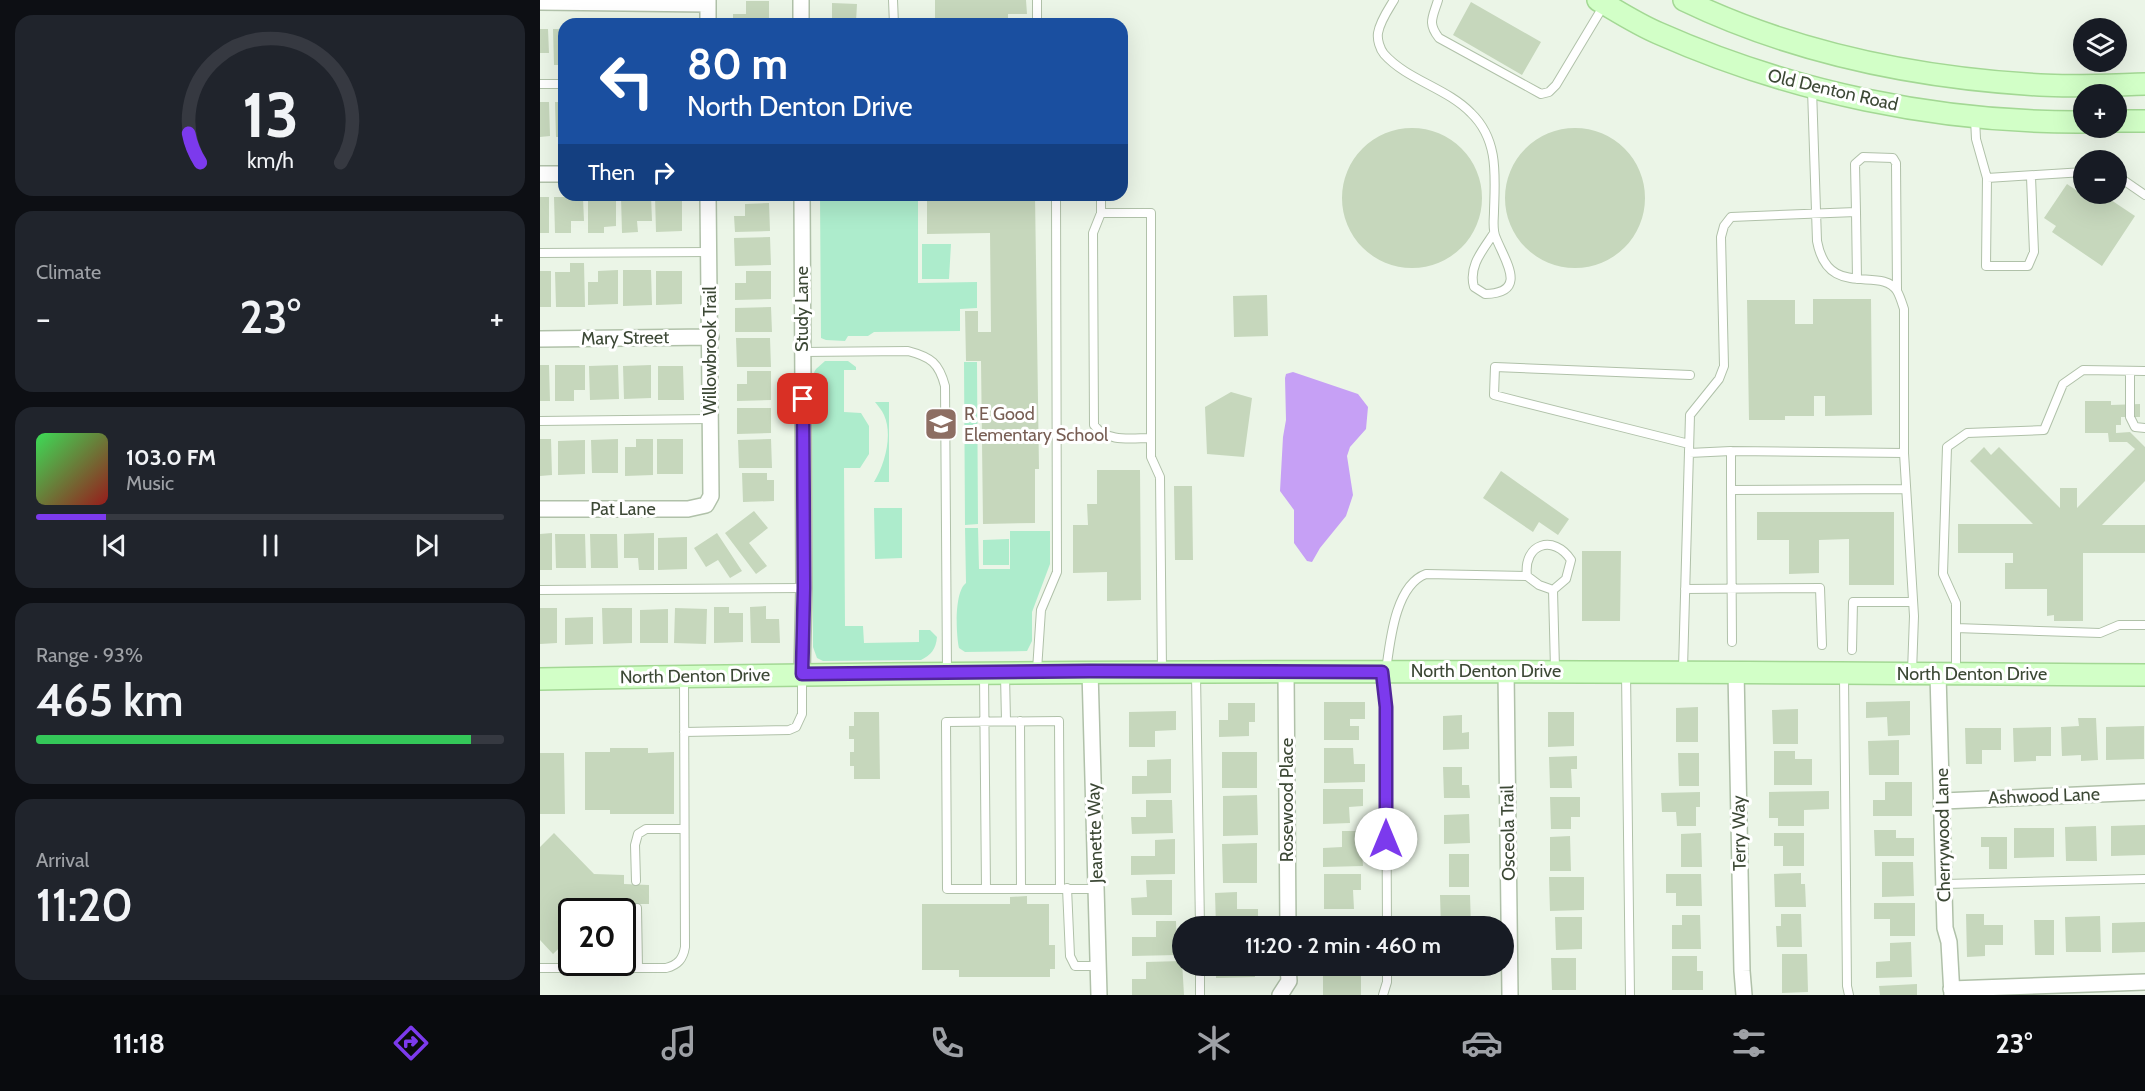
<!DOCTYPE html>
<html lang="en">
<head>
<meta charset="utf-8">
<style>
	:root { --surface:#171b24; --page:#20242c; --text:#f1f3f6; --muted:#9ea1a6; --line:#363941; --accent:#7c3aed }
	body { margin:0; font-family:Cabin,sans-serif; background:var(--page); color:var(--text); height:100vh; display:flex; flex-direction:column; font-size:22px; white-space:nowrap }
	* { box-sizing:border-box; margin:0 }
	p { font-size:20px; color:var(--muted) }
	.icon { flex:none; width:33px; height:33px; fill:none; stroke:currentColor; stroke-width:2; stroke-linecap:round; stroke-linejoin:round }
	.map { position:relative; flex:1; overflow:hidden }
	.panel { display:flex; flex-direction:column; gap:15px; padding:15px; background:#0d0f14; width:540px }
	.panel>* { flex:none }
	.top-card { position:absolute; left:18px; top:18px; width:570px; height:183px; border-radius:18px; box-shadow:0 6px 24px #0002; background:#1a4fa0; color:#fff; overflow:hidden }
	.tools { position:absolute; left:1533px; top:18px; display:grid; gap:12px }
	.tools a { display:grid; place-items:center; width:54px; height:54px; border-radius:50%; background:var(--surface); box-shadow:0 6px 24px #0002; font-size:30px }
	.speed { position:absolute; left:18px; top:898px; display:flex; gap:12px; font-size:30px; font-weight:700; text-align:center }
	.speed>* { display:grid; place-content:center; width:78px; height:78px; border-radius:50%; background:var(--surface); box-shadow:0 6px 24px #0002; line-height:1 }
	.speed .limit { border:3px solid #111; border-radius:9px; background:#fff; color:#111 }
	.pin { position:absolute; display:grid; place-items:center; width:51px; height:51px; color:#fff; margin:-26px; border-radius:12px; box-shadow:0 3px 9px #0006 }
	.me { position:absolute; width:66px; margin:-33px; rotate:0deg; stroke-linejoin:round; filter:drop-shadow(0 0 4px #0008) }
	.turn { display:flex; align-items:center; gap:21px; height:126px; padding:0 30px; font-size:27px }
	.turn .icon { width:78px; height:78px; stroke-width:2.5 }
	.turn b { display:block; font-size:42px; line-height:51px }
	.then { display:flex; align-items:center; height:57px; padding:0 30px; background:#0003; gap:12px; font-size:22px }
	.big { font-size:45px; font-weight:600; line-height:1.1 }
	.panel .widget { flex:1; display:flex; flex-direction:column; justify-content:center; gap:9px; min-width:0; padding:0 21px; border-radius:18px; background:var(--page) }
	.panel .dial { align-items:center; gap:0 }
	.dial svg { height:156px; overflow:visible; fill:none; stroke:var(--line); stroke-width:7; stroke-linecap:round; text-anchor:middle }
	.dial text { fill:var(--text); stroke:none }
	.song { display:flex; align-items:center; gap:18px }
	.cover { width:72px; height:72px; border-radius:9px; background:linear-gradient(135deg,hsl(130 70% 55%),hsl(0 70% 35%)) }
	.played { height:6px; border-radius:3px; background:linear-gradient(90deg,var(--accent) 15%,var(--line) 15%) }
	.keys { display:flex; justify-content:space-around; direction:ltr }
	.heat { display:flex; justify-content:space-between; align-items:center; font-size:33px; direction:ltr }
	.charge { height:9px; border-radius:4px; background:linear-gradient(90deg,#34c759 93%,var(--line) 0) }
	.trip { position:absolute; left:632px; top:916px; width:342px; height:60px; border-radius:30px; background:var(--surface); box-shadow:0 6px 24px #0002; font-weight:600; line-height:60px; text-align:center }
	.dock { display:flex; height:96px; justify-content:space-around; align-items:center; background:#090b0e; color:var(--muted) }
	.dock .icon { width:42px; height:42px }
	.dock .active { color:var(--accent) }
	.dock b { font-size:27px; color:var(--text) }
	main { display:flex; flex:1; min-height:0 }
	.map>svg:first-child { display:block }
	.green { fill:#adeccc }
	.water { fill:#c6a0f5 }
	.building { fill:#c6d7bc }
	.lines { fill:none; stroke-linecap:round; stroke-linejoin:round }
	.lane-casing { stroke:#b0c1a9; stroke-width:10 }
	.street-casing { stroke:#b0c1a9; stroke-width:18 }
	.secondary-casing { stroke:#a3d894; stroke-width:24 }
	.lane { stroke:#fff; stroke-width:8 }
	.street { stroke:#fff; stroke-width:15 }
	.secondary { stroke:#d2ffc7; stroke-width:21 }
	.route-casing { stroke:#51269a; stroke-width:15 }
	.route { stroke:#7c3aed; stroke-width:10 }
	.labels { text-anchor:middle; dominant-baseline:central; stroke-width:6; stroke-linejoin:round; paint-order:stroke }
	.street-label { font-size:18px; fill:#3c4835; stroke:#fff }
	.education-label { font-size:18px; fill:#785e54; stroke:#fff; text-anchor:start }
</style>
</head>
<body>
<main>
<section class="panel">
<div class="widget dial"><svg viewBox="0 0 100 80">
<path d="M14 69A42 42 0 1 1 86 69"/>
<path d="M14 69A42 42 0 0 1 8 54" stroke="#7c3aed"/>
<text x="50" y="56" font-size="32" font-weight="700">13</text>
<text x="50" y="72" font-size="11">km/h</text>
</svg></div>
<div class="widget"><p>Climate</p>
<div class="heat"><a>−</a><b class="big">23°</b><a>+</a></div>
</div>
<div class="widget">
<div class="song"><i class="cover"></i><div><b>103.0 FM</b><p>Music</p></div></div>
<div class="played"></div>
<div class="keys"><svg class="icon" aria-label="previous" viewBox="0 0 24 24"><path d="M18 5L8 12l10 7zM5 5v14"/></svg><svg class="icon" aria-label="pause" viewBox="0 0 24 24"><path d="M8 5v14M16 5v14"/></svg><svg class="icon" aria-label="next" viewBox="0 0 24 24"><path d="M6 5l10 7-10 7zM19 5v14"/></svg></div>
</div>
<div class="widget"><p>Range · 93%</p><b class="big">465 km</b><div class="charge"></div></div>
<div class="widget"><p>Arrival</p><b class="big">11:20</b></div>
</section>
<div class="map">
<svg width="1605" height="995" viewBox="0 0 1605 995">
	<rect width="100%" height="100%" fill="#ebf5e7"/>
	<!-- green -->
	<path class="green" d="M280,195H378V283L437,282V308L420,309V331L334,332L328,336H308L305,341L286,340L281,338Z
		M382,244H411L409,279H382Z
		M285,361H308L316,367V370H304V412L321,413L329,426V454L320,468H304L305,626H323L324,643L379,642V630H390L397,637C396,649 391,655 381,660L283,661L277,658L273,647L272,376L276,369Z
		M424,362H437L438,524L425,525Z
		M335,402H349V482H334C345,464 353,435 344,415C342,410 338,406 335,402Z
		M334,508H362V558L335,559Z
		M425,528H438L439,569H470V531H510V564L492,612V641L487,651L425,652L419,648C416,634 414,592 426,583Z
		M469,539V565H443V540Z"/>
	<!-- water -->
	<path class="water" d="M753,372L818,394L828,407L826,429L810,447L807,456L813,495L806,516L780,548L772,562L767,561L754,543V510L740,491L743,437L746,420L745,378L746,374Z"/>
	<!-- building -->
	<path class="building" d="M395,0H486L487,14H468V22L395,23Z
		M206,1H229V24H193V14H206Z
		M931,2L1001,42L982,75L913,35Z
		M292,3L317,4L316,22H322V24H292Z
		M0,29H8L9,53H0Z
		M13,29H24V65H14Z
		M0,102H9L10,136L0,137Z
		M15,102H24V137H16Z
		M965 198a70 70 0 1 1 140 0a70 70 0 1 1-140 0Z
		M802 198a70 70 0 1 1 140 0a70 70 0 1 1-140 0Z
		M1527,184L1539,192L1544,185V194H1562L1595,216L1562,266L1512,232L1516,226L1504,218Z
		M194,195H223V197L194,198Z
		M387,195H495L499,469H495V523L443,524L441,361H426L425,311H438V332H451L450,233L387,234Z
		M76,196V226L64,227V233H48V197Z
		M111,196L112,221H97L98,232L82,233L81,197Z
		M115,196H142V231L116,232Z
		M0,197H9V233H0Z
		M14,197H43L44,221H31V233H15Z
		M229,203L230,231L195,232L194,216H205V204Z
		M230,237L231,265L195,266L194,238Z
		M30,263H44L45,307H16L15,272H30Z
		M78,270V304L48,305V282H58V271Z
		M83,270H111L112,305L83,306Z
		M0,271H11V307H0Z
		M116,271H142V304L116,305Z
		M206,271H231V299L195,300V283H206Z
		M727,295L728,336L694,337L693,296Z
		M1273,299H1331L1332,415L1285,416V396H1274V416H1245V420H1209L1207,300H1255V324H1273Z
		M231,307L232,332H195V308Z
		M196,338H230L231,367H197Z
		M0,365H9L10,401H0Z
		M15,365H45V390H34V401H15Z
		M78,365L79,399L50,400L49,366Z
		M111,365V398L84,399L83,366Z
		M118,366H143L144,400H118Z
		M207,371H231V400L197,401V384H207Z
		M691,392L712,398L704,457L667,454L665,407Z
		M1545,401H1571V405L1600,404V417H1581V425H1576V433L1590,432L1605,447V481L1562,525H1605V553H1543V621H1514V615L1507,616V589H1465V563H1473V553H1418V524H1493L1430,461L1444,447L1451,455L1459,447L1520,508V488H1537V508L1595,449L1587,442H1569L1568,433H1545Z
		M197,408H231V433L197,434Z
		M0,439H11L12,475L0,476Z
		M78,439V473H52L51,440Z
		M96,439H113V475L85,476V447H96Z
		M117,439H143V474H117Z
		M231,439L232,468H199L198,440Z
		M45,440V474L18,475V441Z
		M557,470H600L601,600L567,601V572L533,573V525H548L547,504H557Z
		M961,471L1029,519L1018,535L999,522L993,532L943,498Z
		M202,473H227V480H234V501L203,502Z
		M634,486H652L653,560H635Z
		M214,511L228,528L209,543L227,566L216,574L185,533Z
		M1217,512H1354V585H1309V539L1279,540V573L1249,574V540H1217Z
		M12,533V570H0V534Z
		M114,533V570H99L98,558H84V534Z
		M177,533L202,571L190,578L178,560L166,567L154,548Z
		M15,534H45L46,568H16Z
		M50,534H77L78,568H51Z
		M147,537V569L118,570V538Z
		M1042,551H1081L1080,621H1042Z
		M226,606V619H239L240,643H211L210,607Z
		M174,607H189V613H203V642L174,643Z
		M0,608H17V643L0,644Z
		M62,608H92V643L63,644Z
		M135,608L167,609L166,644L134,643Z
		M128,609V643H100V610Z
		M53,617V644L25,645V618Z
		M1370,701V735L1348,736L1347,717L1326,718V702Z
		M784,702H825V719H810V726H819V740H784Z
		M688,703H715V722H709V736L679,737V720H688Z
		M1158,707V742H1136V708Z
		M1258,709V744H1233L1232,710Z
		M636,711V730L615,731V747H589V712Z
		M314,712H339L340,779H314V766H310V752H314V739H309V726H314Z
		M1008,712H1034V746L1008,747Z
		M922,715V733L929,732V749L903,750V716Z
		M1538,718H1556L1558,760L1541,761V755L1522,756L1521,727L1539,726Z
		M1604,726V759L1566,760V727Z
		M1511,727V756H1496V761L1474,762L1473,728Z
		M1425,728H1461V750H1442V764H1426Z
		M1359,740V775H1329L1328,741Z
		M70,748H108V753L134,752V814H70V810H45V752H70Z
		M784,748H813L814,764H825V782L784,783Z
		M1234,751H1255V759H1272V785H1234Z
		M682,752H717V788H682Z
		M0,753H24L25,814H0Z
		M1138,753H1159V786H1139Z
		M1037,756V769H1031L1032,788H1010L1009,757Z
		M631,759V793L592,794V776H607V760Z
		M903,767H922V785H929L930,798H904Z
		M1345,782H1372V816H1333V800H1345Z
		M783,789H823V806L809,807L810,823L783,824Z
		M1289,791V809L1264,810V826H1238V818H1229V792Z
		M1160,792V807H1156V826H1137L1136,812H1122L1121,793Z
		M717,795L718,835L683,836V796Z
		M1010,797H1040V817H1031V829H1011Z
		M606,800H632L633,833L592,834L591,817H606Z
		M929,814L930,843L904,844V815Z
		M1605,825V855L1571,856V826Z
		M1556,826L1557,861H1526L1525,827Z
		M1474,828H1514V857L1474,858Z
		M1334,830H1356V838H1374V856H1335Z
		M802,831H831L832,854H822L823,866L783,867V848L802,847Z
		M14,833L54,874L84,875V884L109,885V904H83V912H32V936L13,954L0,940V847Z
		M1161,833L1162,867H1141V834Z
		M1234,833H1264V866H1243V846H1234Z
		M1030,836L1031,871H1010V837Z
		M1441,837H1467V869H1449V847H1441Z
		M635,839V874L591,875V856H615V840Z
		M717,843V883H683L682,844Z
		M909,854H929V887H909Z
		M1342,862H1373L1374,896L1342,897Z
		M1261,873V884H1265L1266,907H1235L1234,874Z
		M784,874H821V890H813L814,909H784Z
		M1126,874H1161L1162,906H1136V893H1126Z
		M1009,877H1044V910L1010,911Z
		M606,880H632V915H592L591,898L607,897Z
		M697,892V909H718V927H676L675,893Z
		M900,895H930L931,927H901Z
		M487,896V904H509V945H515V969H510V977H419V970H382V904H470V897Z
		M1334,903H1375V936H1350V919H1334Z
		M1241,914H1261L1262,947H1237L1236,926H1241Z
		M1426,914H1444V925H1463V945H1445V956L1427,957Z
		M1142,915H1160L1161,949H1132V925H1142Z
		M784,916H824V927H784Z
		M1560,916L1561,952H1526L1525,917Z
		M1015,917H1042V949L1016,950Z
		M1494,920H1514V955H1495Z
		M616,921H636L637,955L592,956V937H616Z
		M1605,922V952L1572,953V923Z
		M1371,942L1372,977L1336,978V962L1350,961V943Z
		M1242,954H1267L1268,992L1242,993Z
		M1132,956H1157V971H1163V990H1132Z
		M1011,958H1036V990H1012Z
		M642,961L644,995H592V979H606V962Z
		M676,966H714L715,977L676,978Z
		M783,966H821V995H783Z
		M1377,984V995H1340L1339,986Z"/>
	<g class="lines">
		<defs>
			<path id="lane" d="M353,0L354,24
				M497,0V24
				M854,0C848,10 840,21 838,33C837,40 840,49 844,54C867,80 907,88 931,113C959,140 955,176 954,211C954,220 952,230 956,238C965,261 989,293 945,294L934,287C928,266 943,250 954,233
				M898,0C893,17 887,23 899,38L1001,94L1009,92L1016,85L1064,5
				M0,84H24
				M1272,89L1277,241C1288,301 1341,265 1357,291C1360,296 1362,303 1364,309V453L1374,616L1372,672
				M1435,118L1436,139L1447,178L1544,172
				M1576,175L1605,195
				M1447,178L1446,266H1488L1494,252L1491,177
				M561,195V213
				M1316,212L1317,279
				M0,253L169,252
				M263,352L368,351C391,357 399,363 405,386L407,672
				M1590,371V417L1595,427L1605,428
				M0,421L171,419
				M611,438C592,438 567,443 554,425L553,233L561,213H611V457L620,477L622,670
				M1149,444L954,395L955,367L1150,375
				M1191,451L1364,453
				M1149,453L1191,451V490L1366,489
				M1191,490L1192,642
				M987,576C983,543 1014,534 1031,560L1026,579L1013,590
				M1145,589L1280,588L1282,645
				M0,590L264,588
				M1416,628L1560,633L1579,625H1605
				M1312,650L1313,602H1373
				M1143,669L1150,415L1179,379L1184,366L1181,237L1184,226L1191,217L1316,212L1315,164L1323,157L1353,158L1356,163L1357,290
				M497,670L501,610L517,572L516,195
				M846,671C850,642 855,585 886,574L987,576L999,585L1013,590L1015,669
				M1086,672L1090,995
				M656,674L660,927
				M842,674L846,707L847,927
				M1416,674V603L1403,574L1407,447L1427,433L1504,430L1523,384L1543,370L1605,371
				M444,675L446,889
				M465,675L466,721
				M1304,676L1307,986L1309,995
				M480,721L481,888
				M144,732L249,730L256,727L262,714V678
				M96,881L95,845L98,834L106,829H144
				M1405,884L1605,879
				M520,888L519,721L406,722L407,889H557
				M527,888L530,956L535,966H558
				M97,908L98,968
				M660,966V995
				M0,968H126C138,965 143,959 145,947L144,678
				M843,995L847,982V966"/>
			<path id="street" d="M168,0V24
				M261,0V24
				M0,2L168,4
				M0,174H24
				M0,339L171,337
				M0,509H148L166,505L171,496L168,195
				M550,671L559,995
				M966,671L970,995
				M1196,671L1202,971L1204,995
				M746,673L748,927
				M262,674L264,588L262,195
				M1398,674L1405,928L1409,942L1412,995
				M1403,801L1605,792
				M1411,989L1605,982
				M740,995L749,981L748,966"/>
			<path id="secondary" d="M1058,0C1077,11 1097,24 1118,33C1251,92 1398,123 1544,122
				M1144,0C1254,53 1378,78 1500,85C1535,87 1570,85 1605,84
				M1576,121H1605
				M0,679C535,669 1070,671 1605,675"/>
		</defs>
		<!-- lane casing -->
		<use href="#lane" class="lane-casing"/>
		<!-- street casing -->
		<use href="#street" class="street-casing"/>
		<!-- secondary casing -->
		<use href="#secondary" class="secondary-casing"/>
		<!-- lane -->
		<use href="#lane" class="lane"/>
		<!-- street -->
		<use href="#street" class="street"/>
		<!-- secondary -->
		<use href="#secondary" class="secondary"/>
	</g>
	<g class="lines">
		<defs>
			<path id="route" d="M263,399L264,588L262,674L550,671L842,672L846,707V839"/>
		</defs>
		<!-- route casing -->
		<use href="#route" class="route-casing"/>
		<!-- route -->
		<use href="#route" class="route"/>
	</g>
	<!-- icons -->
	<defs>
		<symbol id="school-square" viewBox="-11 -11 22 22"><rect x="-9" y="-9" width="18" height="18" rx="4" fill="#8d6e63" stroke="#fff"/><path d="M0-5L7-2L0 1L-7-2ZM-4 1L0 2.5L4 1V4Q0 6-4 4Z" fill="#fff"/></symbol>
	</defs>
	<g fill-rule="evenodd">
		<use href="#school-square" x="382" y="405" width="38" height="38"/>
	</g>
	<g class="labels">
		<!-- street labels -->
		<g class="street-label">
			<text transform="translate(1293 90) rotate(13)">Old Denton Road</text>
			<text transform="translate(262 309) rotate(-90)">Study Lane</text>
			<text transform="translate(85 338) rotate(-1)">Mary Street</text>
			<text transform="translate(170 351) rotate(-90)">Willowbrook Trail</text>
			<text x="83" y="509">Pat Lane</text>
			<text x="946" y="671">North Denton Drive</text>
			<text x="1432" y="674">North Denton Drive</text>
			<text transform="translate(155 676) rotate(-1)">North Denton Drive</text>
			<text transform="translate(1504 796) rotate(-2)">Ashwood Lane</text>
			<text transform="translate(747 800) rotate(-90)">Rosewood Place</text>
			<text transform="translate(555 833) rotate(-92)">Jeanette Way</text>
			<text transform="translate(968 833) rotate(-91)">Osceola Trail</text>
			<text transform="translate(1199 833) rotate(-91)">Terry Way</text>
			<text transform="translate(1403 835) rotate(-91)">Cherrywood Lane</text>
		</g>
		<!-- education labels -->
		<g class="education-label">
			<text x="424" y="414">R E Good<tspan x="424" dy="21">Elementary School</tspan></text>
		</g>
	</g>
</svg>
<div class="tools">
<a><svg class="icon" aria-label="layers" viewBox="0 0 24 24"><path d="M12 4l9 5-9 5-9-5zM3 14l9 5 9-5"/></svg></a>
<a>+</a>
<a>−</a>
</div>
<div class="speed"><div class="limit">20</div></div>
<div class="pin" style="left:263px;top:399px;background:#d93025"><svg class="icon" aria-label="arrive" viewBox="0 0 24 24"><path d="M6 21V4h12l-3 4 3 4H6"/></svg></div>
<svg class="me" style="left:846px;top:839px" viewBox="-20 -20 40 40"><circle r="19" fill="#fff"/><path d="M0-13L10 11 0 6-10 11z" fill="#7c3aed"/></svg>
<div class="trip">11:20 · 2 min · 460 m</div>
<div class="top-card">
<div class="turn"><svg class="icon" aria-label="left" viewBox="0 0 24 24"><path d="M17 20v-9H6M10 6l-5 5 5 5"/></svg><div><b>80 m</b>North Denton Drive</div></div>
<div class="then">Then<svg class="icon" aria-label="right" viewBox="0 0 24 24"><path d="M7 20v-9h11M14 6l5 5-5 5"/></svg></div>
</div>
</div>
</main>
<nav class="dock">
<b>11:18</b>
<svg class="icon active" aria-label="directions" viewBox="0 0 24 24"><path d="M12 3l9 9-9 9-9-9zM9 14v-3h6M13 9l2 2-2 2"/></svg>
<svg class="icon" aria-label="music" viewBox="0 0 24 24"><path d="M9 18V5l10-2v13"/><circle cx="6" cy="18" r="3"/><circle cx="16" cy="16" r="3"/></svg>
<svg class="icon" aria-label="phone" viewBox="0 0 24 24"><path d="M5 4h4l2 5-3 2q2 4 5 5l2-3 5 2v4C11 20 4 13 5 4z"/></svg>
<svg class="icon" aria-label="climate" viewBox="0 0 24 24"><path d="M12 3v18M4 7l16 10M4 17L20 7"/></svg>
<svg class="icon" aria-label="car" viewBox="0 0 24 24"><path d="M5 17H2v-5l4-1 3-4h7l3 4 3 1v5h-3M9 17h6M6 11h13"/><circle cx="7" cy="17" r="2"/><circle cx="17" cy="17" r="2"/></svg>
<svg class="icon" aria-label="filters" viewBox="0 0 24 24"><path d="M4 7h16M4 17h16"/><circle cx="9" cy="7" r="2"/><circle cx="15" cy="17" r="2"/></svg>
<b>23°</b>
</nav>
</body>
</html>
